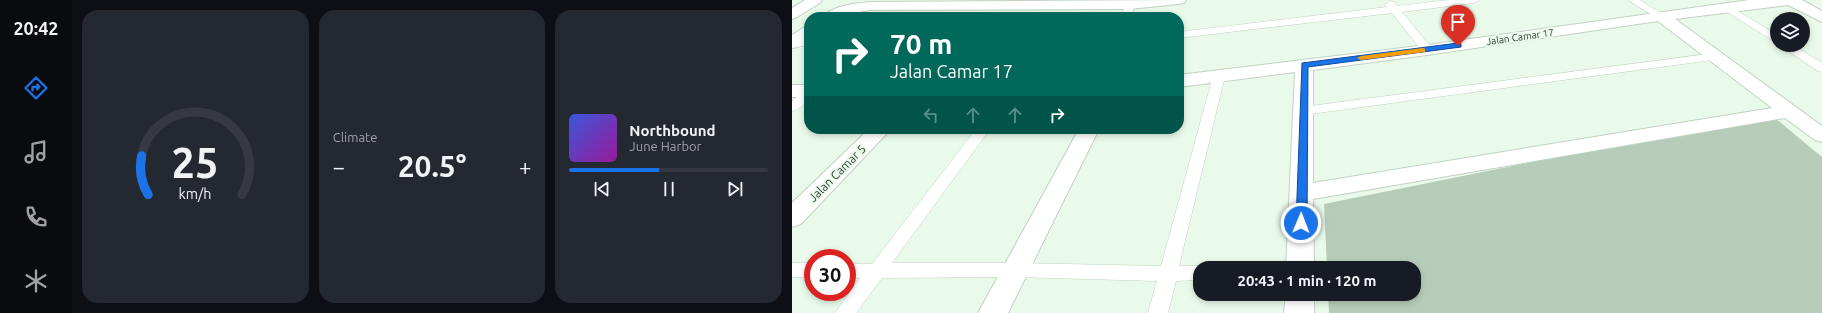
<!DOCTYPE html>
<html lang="en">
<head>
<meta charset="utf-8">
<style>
	:root { --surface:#171b24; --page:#242831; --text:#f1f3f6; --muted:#9ea1a6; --line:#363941; --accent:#1a73e8 }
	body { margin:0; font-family:Ubuntu,sans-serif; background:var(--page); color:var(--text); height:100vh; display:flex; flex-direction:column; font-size:15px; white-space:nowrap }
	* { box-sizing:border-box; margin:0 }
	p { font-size:13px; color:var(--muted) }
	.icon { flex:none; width:22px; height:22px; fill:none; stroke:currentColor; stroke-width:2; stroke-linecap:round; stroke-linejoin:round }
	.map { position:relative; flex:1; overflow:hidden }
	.sheet { display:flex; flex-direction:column; gap:10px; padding:10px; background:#0d0f14; width:720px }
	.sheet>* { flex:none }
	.banner { position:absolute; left:12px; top:12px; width:380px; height:122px; border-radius:16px; box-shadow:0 2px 6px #0003; background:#00695c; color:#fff; overflow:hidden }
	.fabs { position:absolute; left:978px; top:12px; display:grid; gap:8px }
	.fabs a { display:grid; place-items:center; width:40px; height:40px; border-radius:50%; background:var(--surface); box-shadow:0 2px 6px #0003; font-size:20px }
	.speed { position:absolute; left:12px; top:249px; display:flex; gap:8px; font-size:20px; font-weight:700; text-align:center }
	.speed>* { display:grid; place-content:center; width:52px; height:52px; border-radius:50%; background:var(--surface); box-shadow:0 2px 6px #0003; line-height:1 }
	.speed .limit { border:6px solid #d22; background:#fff; color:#111 }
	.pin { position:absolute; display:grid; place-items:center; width:34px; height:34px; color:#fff; margin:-41px -17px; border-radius:50% 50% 50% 0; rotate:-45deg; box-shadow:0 0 4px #0007 }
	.pin .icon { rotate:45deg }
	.me { position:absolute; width:44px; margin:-22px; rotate:1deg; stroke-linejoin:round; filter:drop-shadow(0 0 3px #0008) }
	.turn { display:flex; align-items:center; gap:14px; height:84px; padding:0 20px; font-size:18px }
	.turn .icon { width:52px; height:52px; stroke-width:2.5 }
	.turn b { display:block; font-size:28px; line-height:34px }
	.lanes { display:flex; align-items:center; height:38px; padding:0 20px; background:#0003; justify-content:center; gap:20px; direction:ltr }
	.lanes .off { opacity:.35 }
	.big { font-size:30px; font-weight:600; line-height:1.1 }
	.sheet .tile { flex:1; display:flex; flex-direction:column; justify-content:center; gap:6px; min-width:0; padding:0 14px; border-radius:16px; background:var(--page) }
	.sheet .dial { align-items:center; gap:0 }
	.dial svg { height:104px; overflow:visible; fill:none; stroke:var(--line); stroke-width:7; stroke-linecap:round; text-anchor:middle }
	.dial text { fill:var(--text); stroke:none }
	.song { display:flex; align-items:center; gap:12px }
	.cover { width:48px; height:48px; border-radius:6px; background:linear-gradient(135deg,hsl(230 70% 55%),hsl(300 70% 35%)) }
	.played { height:4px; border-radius:2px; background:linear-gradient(90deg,var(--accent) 45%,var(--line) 45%) }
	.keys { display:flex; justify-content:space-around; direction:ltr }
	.heat { display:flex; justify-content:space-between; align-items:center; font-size:22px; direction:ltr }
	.sheet .tiles { flex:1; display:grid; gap:10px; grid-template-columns:repeat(3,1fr) }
	.trip { position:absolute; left:401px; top:261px; width:228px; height:40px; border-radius:16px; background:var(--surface); box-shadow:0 2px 6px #0003; font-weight:600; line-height:40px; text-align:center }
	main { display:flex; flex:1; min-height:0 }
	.tab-bar { display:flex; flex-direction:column; width:72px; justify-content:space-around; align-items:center; background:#090b0e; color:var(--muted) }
	.tab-bar .icon { width:28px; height:28px }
	.tab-bar .active { color:var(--accent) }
	.tab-bar b { font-size:18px; color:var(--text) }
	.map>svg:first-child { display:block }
	.green { fill:#b6ccb8 }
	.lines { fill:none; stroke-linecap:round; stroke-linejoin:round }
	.lane-casing { stroke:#c1d2c3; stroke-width:1 }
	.street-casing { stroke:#c1d2c3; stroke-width:2 }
	.lane { fill:#fff; fill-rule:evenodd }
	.street { fill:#fff; fill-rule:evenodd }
	.route { fill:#1a73e8; stroke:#114b97 }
	.slow { fill:#f59e0b }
	.labels { text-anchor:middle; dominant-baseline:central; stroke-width:4; stroke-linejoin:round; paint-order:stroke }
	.far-street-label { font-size:10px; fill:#353c36; stroke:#e9faea }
	.street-label { font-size:12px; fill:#353c36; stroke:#e9faea }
</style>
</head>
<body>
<main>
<nav class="tab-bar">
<b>20:42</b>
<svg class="icon active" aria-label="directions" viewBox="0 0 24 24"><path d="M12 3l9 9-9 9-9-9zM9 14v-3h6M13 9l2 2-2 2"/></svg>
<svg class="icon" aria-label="music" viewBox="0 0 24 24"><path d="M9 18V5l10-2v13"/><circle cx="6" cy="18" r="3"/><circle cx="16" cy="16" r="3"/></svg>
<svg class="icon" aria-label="phone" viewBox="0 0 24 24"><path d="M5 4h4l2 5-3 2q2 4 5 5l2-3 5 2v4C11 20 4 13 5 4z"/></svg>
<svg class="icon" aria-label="climate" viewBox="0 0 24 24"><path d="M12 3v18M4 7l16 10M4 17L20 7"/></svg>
</nav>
<section class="sheet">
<div class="tiles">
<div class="tile dial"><svg viewBox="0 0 100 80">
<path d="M14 69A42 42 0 1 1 86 69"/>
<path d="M14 69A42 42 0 0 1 9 39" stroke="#1a73e8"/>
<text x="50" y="56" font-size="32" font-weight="700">25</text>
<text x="50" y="72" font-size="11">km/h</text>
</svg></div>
<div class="tile"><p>Climate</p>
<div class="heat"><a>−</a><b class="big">20.5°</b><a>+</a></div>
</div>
<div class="tile">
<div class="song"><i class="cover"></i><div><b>Northbound</b><p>June Harbor</p></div></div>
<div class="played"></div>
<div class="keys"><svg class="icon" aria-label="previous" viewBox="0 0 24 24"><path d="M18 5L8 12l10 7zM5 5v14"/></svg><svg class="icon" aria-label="pause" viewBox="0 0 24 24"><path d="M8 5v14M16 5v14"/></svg><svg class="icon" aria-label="next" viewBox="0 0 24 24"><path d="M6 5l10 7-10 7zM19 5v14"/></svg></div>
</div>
</div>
</section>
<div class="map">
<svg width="1030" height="313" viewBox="0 0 1030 313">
	<rect width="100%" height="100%" fill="#e9faea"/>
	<!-- green -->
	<path class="green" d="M978,114L1030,157V313H537L536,294H622V268H535L532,204Z"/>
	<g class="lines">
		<defs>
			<path id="lane" d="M657,0H687L682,3L610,12L641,50L635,53L631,52L600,13L387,38V32L595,7L593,4L598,1L602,2L605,6Z
				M836,0H848L875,17L874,19H866Z
				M337,2L342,5L340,17H330L332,5Z
				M934,4L985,35V43L930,9L929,7L930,5Z
				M17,40V46L0,47V41Z
				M987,45H1001L1030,63V72L1026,71Z
				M924,53L930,57L928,59L511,115L506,114L504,111L506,108L511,107Z
				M427,72L431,73L433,76L387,266H408L415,268H408V280L384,281L376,313H356L365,281L223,277L90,278L64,313H43L68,278H55V264H80L184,129H198L100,263H223L369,266L421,76L423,73Z
				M17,90V100L5,110L0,111V101L12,91Z
				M0,263H21V277H0Z"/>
			<path id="street" d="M13,0H30L28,3L5,17L0,19V8Z
				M394,0L392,3L387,4L337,9L78,10L61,13L52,17H31C39,6 65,3 78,2Z
				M957,0H1010L1030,11V22L996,5L883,19L1030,126V142L1023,140L993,118L521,199L522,268H494L503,72L387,87V75L635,45ZM866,21L980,108L521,183V70L635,55Z
				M17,26V38L6,47L0,48V35L11,28Z
				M0,85H17V97H0Z
				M77,129H99L9,224L0,227V203Z
				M287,129H307L216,313H186Z
				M494,294H522V313H492Z"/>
		</defs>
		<!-- lane casing -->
		<use href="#lane" class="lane-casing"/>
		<!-- street casing -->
		<use href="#street" class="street-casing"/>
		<!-- lane -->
		<use href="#lane" class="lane"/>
		<!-- street -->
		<use href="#street" class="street"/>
	</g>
	<!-- route -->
	<path class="route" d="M666,43L669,44V47L516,67L515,223L513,226H506L504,223L510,63Z"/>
	<!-- slow -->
	<path class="slow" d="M631,48L633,49V52L569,60L565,58L569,56Z"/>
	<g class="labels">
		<!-- far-street labels -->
		<g class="far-street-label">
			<text transform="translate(728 37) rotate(-8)">Jalan Camar 17</text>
		</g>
		<!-- street labels -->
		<g class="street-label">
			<text transform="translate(45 173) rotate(-45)">Jalan Camar 5</text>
		</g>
	</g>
</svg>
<div class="fabs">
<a><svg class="icon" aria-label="layers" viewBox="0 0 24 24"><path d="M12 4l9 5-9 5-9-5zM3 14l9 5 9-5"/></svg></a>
</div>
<div class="speed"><div class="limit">30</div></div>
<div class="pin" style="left:666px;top:46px;background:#d93025"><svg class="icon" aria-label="arrive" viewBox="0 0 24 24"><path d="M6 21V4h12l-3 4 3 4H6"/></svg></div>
<svg class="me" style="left:509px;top:223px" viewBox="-20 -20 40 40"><circle r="17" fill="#1a73e8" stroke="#fff" stroke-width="3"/><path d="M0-11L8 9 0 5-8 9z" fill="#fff"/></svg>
<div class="trip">20:43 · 1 min · 120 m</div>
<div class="banner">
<div class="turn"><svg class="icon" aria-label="right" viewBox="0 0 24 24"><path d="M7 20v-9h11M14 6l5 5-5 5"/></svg><div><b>70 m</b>Jalan Camar 17</div></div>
<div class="lanes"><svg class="icon off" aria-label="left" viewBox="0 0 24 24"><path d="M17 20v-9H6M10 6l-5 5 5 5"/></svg><svg class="icon off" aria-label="ahead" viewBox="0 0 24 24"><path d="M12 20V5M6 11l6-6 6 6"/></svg><svg class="icon off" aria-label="ahead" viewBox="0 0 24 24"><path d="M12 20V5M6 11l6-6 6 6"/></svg><svg class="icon" aria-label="right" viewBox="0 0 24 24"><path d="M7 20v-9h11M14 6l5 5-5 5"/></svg></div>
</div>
</div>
</main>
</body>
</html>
